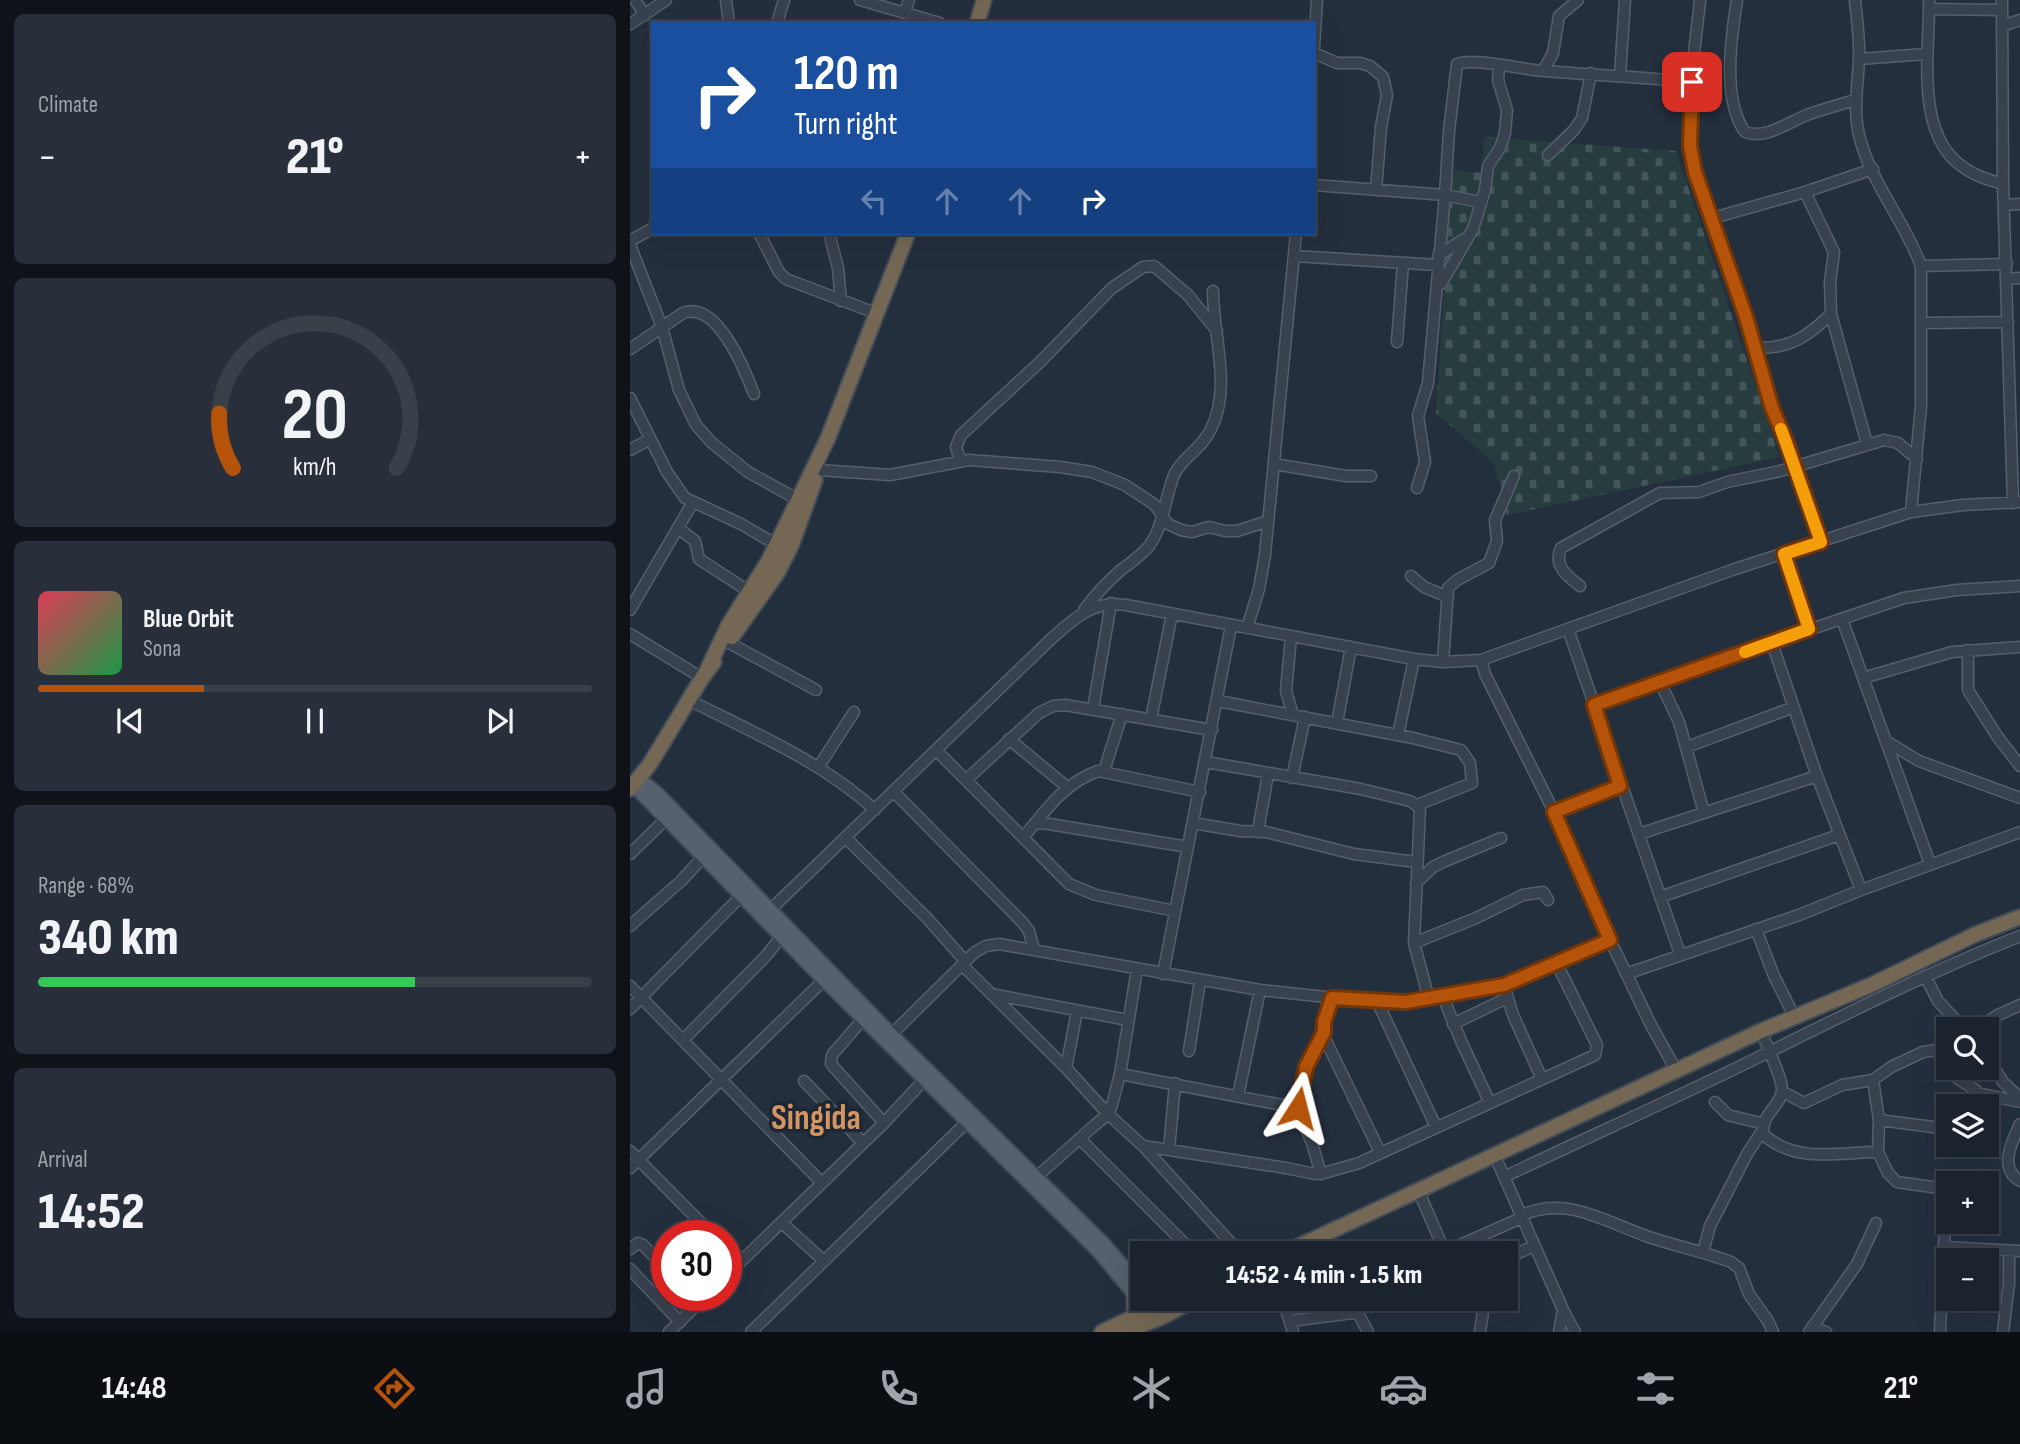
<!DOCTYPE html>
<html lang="en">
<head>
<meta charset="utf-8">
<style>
	:root { --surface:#1b232e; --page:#282f3a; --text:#f1f3f6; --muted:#a0a4aa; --line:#39404a; --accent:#b45309 }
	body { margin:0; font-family:"Sofia Sans Condensed",sans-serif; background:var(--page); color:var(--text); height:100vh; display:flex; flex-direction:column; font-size:26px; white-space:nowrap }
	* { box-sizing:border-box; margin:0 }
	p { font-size:23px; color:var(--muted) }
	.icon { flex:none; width:38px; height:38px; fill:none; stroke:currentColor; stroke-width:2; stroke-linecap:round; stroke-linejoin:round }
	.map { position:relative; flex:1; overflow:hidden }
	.panel { display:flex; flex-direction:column; gap:14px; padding:14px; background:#0f1319; width:630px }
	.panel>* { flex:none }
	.banner { position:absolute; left:21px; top:21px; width:665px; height:214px; border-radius:0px; box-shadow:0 7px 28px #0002,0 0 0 2px var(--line); background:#1a4fa0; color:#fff; overflow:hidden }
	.controls { position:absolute; left:1306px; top:1017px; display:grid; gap:14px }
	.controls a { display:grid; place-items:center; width:63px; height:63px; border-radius:0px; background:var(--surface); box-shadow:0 7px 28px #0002,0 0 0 2px var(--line); font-size:35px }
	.speed { position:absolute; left:21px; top:1220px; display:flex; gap:14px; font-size:35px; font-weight:700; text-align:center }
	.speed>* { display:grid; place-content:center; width:91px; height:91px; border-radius:50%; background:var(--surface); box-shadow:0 7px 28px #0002,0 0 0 2px var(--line); line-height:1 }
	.speed .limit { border:10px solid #d22; background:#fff; color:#111 }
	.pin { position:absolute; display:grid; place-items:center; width:60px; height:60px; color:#fff; margin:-30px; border-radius:14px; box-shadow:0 4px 10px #0006 }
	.me { position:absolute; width:77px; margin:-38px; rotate:9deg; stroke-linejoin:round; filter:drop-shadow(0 0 5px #0008) }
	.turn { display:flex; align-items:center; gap:24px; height:147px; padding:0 28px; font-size:32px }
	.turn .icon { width:91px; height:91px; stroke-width:2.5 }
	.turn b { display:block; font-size:49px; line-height:60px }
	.lanes { display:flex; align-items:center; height:66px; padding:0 28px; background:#0003; justify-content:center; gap:35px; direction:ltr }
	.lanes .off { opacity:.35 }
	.big { font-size:52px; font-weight:800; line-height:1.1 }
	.panel .tile { flex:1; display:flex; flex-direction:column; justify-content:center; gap:10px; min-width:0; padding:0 24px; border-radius:10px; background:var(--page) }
	.panel .dial { align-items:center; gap:0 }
	.dial svg { height:182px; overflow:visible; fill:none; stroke:var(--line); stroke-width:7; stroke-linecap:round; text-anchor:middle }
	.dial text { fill:var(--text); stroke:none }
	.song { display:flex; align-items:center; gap:21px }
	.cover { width:84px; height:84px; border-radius:10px; background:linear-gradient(135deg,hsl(350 70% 55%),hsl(140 70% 35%)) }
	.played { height:7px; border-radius:4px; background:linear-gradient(90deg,var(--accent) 30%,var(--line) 30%) }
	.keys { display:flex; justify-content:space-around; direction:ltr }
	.heat { display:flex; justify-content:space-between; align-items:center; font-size:38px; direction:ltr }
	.charge { height:10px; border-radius:5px; background:linear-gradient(90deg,#34c759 68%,var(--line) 0) }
	.trip { position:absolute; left:500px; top:1241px; width:388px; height:70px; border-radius:0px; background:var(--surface); box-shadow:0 7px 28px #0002,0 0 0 2px var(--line); font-weight:800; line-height:70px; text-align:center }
	.dock { display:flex; height:112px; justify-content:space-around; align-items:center; background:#0b0e12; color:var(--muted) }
	.dock .icon { width:49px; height:49px }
	.dock .selected { color:var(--accent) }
	.dock b { font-size:32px; color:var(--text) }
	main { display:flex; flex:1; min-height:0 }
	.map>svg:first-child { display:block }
	.cemetery { fill:url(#cemetery-stones) }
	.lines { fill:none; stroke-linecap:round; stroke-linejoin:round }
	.minor-casing { stroke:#565f6c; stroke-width:13 }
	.major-casing { stroke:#414a57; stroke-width:16 }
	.highway-casing { stroke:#434c59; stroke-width:18 }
	.minor { stroke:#38414e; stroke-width:10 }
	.major { stroke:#56606e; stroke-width:12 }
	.highway { stroke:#746855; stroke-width:14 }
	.route-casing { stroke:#753606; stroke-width:18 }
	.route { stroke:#b45309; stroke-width:12 }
	.slow { stroke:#f59e0b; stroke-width:12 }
	.labels { text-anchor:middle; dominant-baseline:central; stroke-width:7; stroke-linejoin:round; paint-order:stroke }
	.town-label { font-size:35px; font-weight:bold; fill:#d59563; stroke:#1d2633 }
</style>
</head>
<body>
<main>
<section class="panel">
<div class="tile"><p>Climate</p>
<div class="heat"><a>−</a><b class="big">21°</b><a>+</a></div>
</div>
<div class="tile dial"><svg viewBox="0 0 100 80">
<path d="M14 69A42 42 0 1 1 86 69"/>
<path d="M14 69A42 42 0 0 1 8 45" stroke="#b45309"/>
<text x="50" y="56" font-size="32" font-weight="700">20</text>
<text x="50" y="72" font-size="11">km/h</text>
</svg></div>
<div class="tile">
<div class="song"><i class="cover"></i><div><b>Blue Orbit</b><p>Sona</p></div></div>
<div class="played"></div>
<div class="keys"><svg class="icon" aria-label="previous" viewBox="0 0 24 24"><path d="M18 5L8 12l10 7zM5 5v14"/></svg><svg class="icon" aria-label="pause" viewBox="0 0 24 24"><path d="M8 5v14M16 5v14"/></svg><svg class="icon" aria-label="next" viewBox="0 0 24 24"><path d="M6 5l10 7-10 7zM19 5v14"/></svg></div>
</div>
<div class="tile"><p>Range · 68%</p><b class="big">340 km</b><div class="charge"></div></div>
<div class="tile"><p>Arrival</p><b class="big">14:52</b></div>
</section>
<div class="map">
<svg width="1390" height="1332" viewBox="0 0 1390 1332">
	<defs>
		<pattern id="cemetery-stones" width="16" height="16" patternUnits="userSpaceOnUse" patternTransform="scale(1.75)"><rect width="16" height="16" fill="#263c3f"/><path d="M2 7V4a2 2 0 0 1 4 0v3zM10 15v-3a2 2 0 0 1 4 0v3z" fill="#435659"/></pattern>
	</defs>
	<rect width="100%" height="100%" fill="#242f3e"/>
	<!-- cemetery -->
	<path class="cemetery" d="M854,137L1046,151L1150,457L877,515L864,463L806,413L822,170L852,173Z"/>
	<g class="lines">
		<defs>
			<path id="minor" d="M5,0L15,15
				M96,0L99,23
				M230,0L310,23
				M1070,0C1065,51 1055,106 1061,157L1116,317L1142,408L1156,441L1191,542
				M1107,0C1101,38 1092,100 1115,132C1136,140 1158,122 1177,115C1193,109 1209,105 1225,100
				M1225,0C1227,20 1230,40 1229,59C1228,85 1223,109 1229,135C1240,182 1275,221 1291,266V406L1281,512
				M1299,0C1300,51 1284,134 1333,167C1345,176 1359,180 1373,184
				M1372,0L1373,184L1383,503
				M1299,9L1372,10
				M275,12L279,0
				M147,23L154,0
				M0,24L36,0
				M1372,26L1390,20
				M684,47L687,0
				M684,53L707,63H730L740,66L753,77L757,95L751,127L746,190
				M1229,59L1296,54
				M913,71L923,53L929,16L948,0
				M990,75L995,0
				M918,155L944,130L952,118L961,73
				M684,185L815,195L850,202
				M1175,192L1204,252L1200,282L1201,314L1237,444
				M1374,205L1390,204
				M1083,218L1175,192L1243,169
				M129,233L149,272L156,279L248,314
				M199,233L208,268L211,301
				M0,241L23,228
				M0,245L32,327L49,390L66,425L82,443L118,472L167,499
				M664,256L808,265
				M808,256L834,239
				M1291,266L1377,264
				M1377,279L1390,278
				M811,284L843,229L855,190L858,166L870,148L875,133L877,110L868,80L869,65
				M1292,323L1378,322
				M767,342L773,263
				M1125,348C1160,349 1177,337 1201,314
				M0,349L53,313C87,300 115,370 124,394
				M0,398L37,472L55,498L111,524L147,545
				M0,450L20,439
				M330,460L326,447L331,435L410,362L482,288L513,267L524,266L558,295L587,331
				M644,464L716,476H741
				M189,470L260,475L339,460L430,467L462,472L495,485L525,505L538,524L551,530L562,532L579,527L595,531H607L638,521
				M787,488L795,462L788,416L798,383L815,195L819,131L827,64C845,57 893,70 914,71C963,75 1013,77 1062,82
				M48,528L65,541L69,559L120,592
				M1154,553L1179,629
				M781,576L794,587L818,597
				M950,586C937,576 923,565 931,548L1030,493L1069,492L1097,482L1150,471L1254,440L1268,443L1287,459
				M0,610L63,502
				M454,610C465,595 477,582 491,570C500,563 512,555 519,546C533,528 535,498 544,475C553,456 571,450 581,429C602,387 583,336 583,291
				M1212,619L1300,864
				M617,628L629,589L635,555L666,233
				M938,629L1050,954
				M0,634L72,678
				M661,637L656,691L663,715
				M92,639L186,690
				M1142,643L1187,776L1231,890
				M1338,650V690L1367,736L1390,766
				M851,660L855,674L924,812L980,940L1021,1025L1046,1070
				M813,662L818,588L827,580L859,563L867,541L865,520L884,476
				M1233,678L1322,652L1390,647
				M1030,682L1049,722L1074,813
				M59,700C124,733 191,761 245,810
				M588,701L783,738L831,750L840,763L842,783L787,805
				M964,705L1086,661L1274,598L1327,590L1390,586
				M463,709L481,603
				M521,719L542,614
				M707,723L721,647
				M768,735L784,659
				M379,739L437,787
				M1256,741L1289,761L1390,798
				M1057,747L1164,707
				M307,751L439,884L466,895L545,911
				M576,762L731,789L780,801L790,808L784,943L799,999
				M189,766L224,712
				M474,771L492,714
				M662,778L675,717
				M336,780L409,713L423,706L435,705L582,730
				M264,792L392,922L399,931L404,950
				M924,812L990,786
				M563,823L610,831L636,832L724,854L786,862
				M404,824L413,823L558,847
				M628,831L638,774
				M1009,834L1187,776
				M216,838L297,918L335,961
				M393,838C415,811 434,783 468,771L570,792
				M0,854L37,818
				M786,883L803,867L813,862L871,838
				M1030,897L1209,835
				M137,913L421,639C444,619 462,600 496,605L784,659L813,662L851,660L1102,570L1281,512L1333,505L1390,502
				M0,926L51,881L74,856
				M1126,929L1144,976L1165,1018
				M784,943L846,918L893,895L913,892L918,900
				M332,965L436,1068L478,1114L513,1146L610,1253
				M533,974L601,626
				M996,974L1169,915L1231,890L1390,832
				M1295,976L1308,1001L1334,1029
				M874,985L883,1015L912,1079
				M0,986L192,1183
				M361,994L498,1020
				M813,997L831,1041L860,1103
				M702,998L694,1022L695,1039L750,1152
				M747,1001L806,1127
				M0,1009L112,895
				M233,1019L202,1055L201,1064L254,1123
				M823,1024L877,998
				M1346,1029L1368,1015L1390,1005
				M1131,1031C1136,1044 1153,1080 1152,1090C1151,1107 1129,1115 1134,1135C1167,1164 1209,1152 1248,1152L1258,1173L1267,1182L1309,1188L1314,1192L1316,1206L1310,1332
				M258,1038L345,952L356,946L369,944L630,990L724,1000L776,1002L874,985L901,976L980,940
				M53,1040L136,956L152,936
				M559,1051L570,981
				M1356,1055L1373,1082L1390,1098
				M436,1068L447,1011
				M1322,1068L1328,1079L1346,1090L1344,1106
				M490,1074L668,1108
				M1243,1080L1249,1120L1248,1152
				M174,1081L233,1143
				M1153,1092L1174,1103L1212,1085L1243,1080L1261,1067L1293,1052L1318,1048
				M1347,1093L1390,1102
				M608,1096L630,990
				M1085,1102L1098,1115L1134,1124
				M1249,1120L1318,1129
				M1390,1124C1382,1142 1368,1168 1390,1181
				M450,1139L559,1248
				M513,1146L656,1168L685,1174L694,1173L729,1163L965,1055L967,1045L927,964
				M539,1150L545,1083
				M0,1151L84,1236
				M864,1154L931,1305L933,1310L929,1332
				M0,1168L194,980
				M691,1174L682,1143L668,1111L676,1067L693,1032
				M874,1177C962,1135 1051,1096 1139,1052C1222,1011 1304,970 1390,936
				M403,1180L465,1125L478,1114L482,1105L490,1074L507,969
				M788,1190L815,1252
				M890,1216C936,1194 975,1222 1019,1237C1046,1246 1074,1252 1101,1262L1109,1268L1119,1294L1138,1321L1143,1332
				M152,1223L194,1261
				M96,1247L111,1262
				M1314,1247L1390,1251
				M0,1249L8,1243L13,1245L37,1270
				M1073,1252L1080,1226L1117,1154L1132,1131
				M812,1253L891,1218
				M877,1258L904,1246
				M0,1269L50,1322
				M96,1276L254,1123L294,1080
				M652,1298L663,1332
				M933,1310L945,1332
				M660,1321L723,1313L729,1315L738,1332
				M1182,1327L1196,1332
				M39,1332L77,1295
				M121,1332L337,1122
				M850,1332L855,1298
				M1179,1332L1227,1264L1246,1223
				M1373,1332L1379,1284V1251"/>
			<path id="major" d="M9,778L28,794L261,1034L473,1243L513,1289
				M3,785L194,980L468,1251L509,1300"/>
			<path id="highway" d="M347,23L354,0
				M102,637L148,572L162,544L185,480
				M78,668L98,626L139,560L198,438L278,233
				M0,789L20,764L72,678L84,662
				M654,1253L1131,1031L1241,985L1344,935L1390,917
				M504,1293L505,1317
				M472,1332L543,1298
				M494,1332L532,1317L568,1298"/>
		</defs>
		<!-- minor casing -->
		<use href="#minor" class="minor-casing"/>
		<!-- major casing -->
		<use href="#major" class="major-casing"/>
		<!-- highway casing -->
		<use href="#highway" class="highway-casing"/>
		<!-- minor -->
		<use href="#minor" class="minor"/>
		<!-- major -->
		<use href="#major" class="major"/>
		<!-- highway -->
		<use href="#highway" class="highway"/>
	</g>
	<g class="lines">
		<defs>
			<path id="route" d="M668,1108L676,1067L694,1032V1022L702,998L776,1002L874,985L980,940L924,812L990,786L964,705L1179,629L1154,554L1191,542L1156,441L1142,408L1116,317L1065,172L1060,146L1062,82"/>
		</defs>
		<!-- route casing -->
		<use href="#route" class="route-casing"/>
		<!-- route -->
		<use href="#route" class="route"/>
		<!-- slow -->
		<path class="slow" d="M1115,652L1179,629L1154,554L1191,542L1151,429"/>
	</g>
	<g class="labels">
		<!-- town labels -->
		<g class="town-label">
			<text x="186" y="1118">Singida</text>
		</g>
	</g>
</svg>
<div class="controls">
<a><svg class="icon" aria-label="search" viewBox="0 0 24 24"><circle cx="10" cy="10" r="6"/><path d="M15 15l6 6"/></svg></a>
<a><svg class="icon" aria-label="layers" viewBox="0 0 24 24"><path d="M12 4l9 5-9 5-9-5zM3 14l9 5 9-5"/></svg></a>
<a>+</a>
<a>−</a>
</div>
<div class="speed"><div class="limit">30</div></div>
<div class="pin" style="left:1062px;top:82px;background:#d93025"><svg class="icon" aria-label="arrive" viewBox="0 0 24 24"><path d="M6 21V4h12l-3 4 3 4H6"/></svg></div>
<svg class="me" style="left:668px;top:1108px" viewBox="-20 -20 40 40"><path d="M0-17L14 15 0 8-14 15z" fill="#b45309" stroke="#fff" stroke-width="4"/></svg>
<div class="trip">14:52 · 4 min · 1.5 km</div>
<div class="banner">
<div class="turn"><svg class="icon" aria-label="right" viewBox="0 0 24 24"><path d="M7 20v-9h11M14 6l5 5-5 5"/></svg><div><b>120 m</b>Turn right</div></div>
<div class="lanes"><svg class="icon off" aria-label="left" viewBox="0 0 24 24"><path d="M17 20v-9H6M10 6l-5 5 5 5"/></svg><svg class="icon off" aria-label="ahead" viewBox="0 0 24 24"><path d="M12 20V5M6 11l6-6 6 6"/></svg><svg class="icon off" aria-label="ahead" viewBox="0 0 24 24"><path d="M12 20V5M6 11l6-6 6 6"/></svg><svg class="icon" aria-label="right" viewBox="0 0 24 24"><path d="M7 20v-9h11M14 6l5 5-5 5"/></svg></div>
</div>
</div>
</main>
<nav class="dock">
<b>14:48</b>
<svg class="icon selected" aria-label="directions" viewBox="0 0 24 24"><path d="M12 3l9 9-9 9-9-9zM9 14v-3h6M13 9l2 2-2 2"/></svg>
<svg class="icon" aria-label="music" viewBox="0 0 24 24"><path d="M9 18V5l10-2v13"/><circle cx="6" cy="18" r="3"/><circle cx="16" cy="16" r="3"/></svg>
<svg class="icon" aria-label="phone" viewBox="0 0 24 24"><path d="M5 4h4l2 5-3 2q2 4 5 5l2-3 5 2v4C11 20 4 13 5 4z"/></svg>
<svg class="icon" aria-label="climate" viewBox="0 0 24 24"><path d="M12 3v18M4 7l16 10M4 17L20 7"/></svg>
<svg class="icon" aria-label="car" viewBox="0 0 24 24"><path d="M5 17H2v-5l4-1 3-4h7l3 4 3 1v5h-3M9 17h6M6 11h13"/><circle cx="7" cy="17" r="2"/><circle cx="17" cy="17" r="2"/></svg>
<svg class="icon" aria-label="filters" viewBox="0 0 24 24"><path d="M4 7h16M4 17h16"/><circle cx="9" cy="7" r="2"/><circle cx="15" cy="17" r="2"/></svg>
<b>21°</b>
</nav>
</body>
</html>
